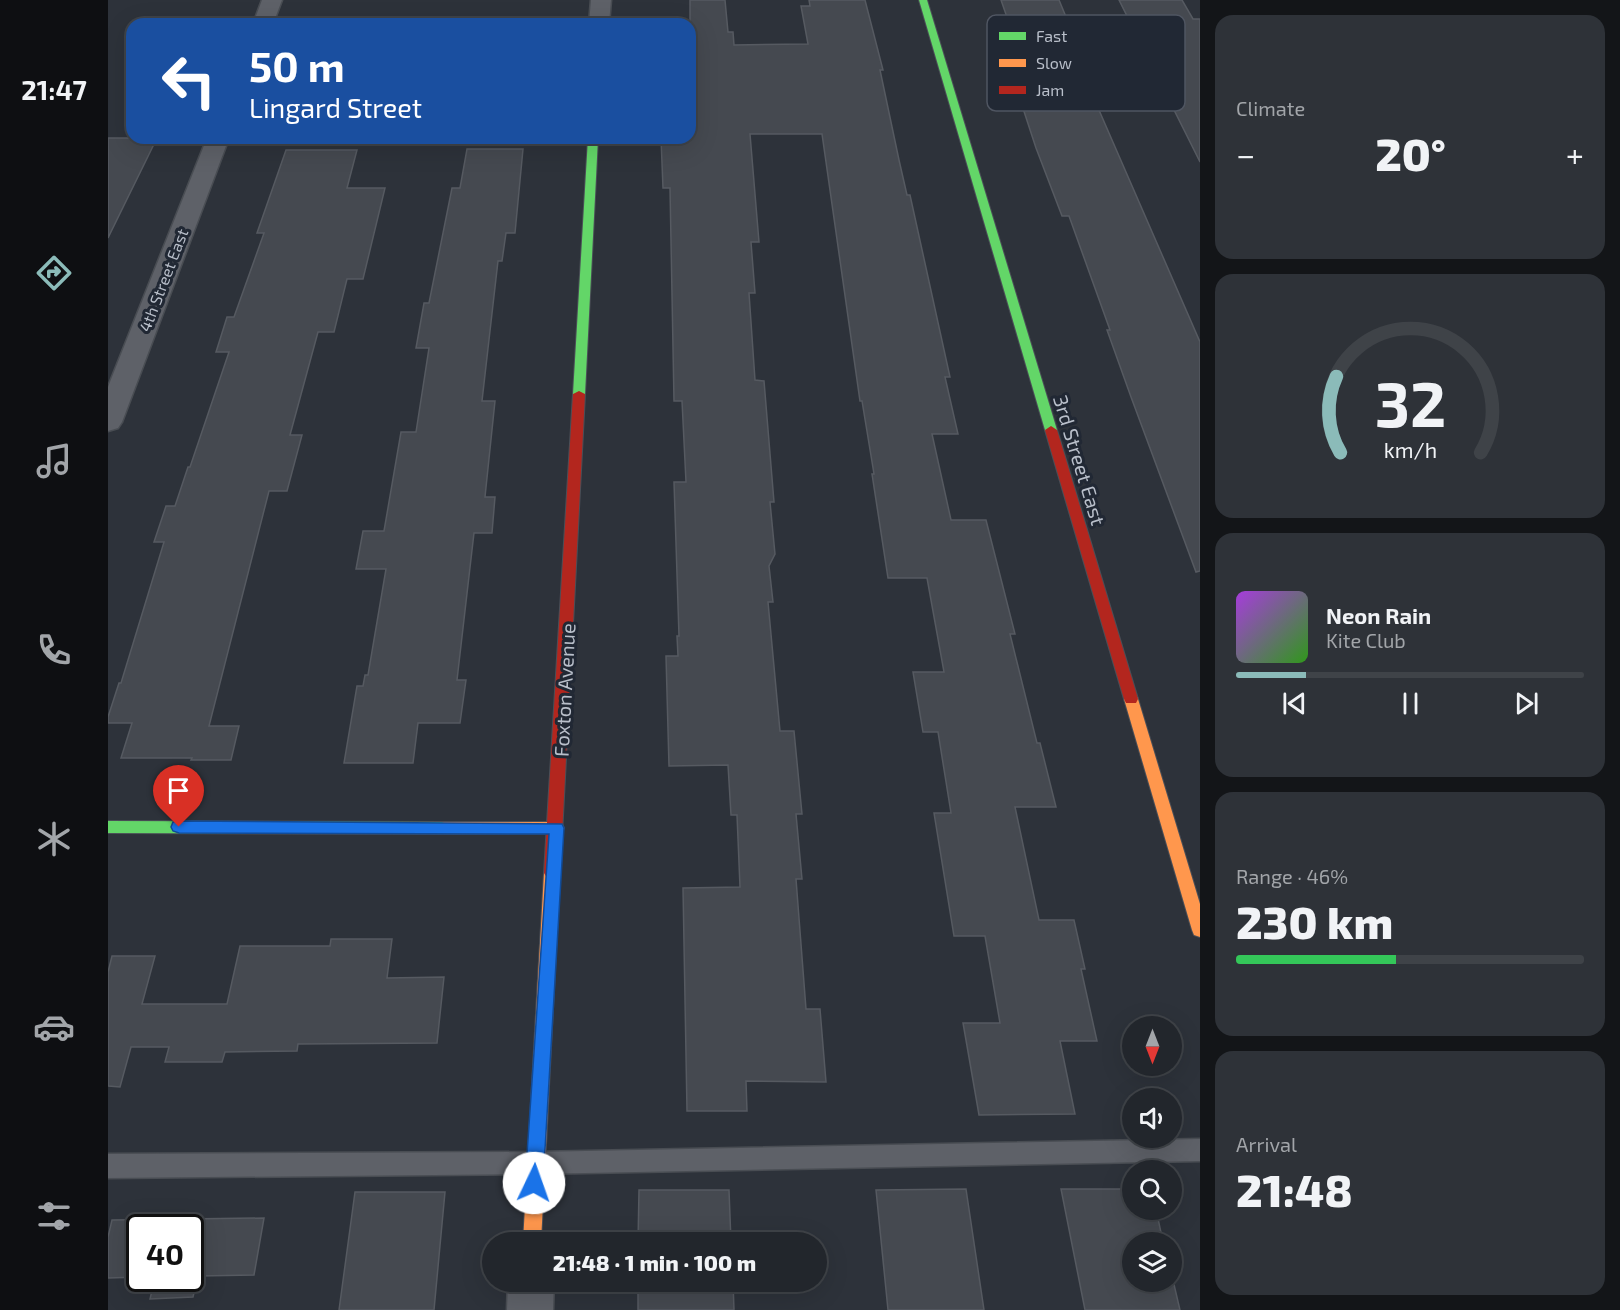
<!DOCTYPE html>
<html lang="en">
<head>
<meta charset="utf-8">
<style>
	:root { --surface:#22262c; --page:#2e3238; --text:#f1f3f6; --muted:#a2a5a9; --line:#3f4348; --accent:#8bbbb9 }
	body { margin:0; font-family:"Exo 2",sans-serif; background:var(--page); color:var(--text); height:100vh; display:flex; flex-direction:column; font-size:22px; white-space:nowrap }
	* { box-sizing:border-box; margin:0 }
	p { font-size:20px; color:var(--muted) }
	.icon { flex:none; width:33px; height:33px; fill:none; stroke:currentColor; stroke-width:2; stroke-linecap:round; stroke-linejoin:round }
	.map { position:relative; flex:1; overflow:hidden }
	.panel { display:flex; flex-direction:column; gap:15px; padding:15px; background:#131518; width:420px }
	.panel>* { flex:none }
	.top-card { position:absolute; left:18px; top:18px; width:570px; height:126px; border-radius:18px; box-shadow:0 6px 24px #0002,0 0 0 2px var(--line); background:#1a4fa0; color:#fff; overflow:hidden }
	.needle { width:39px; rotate:180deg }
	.controls { position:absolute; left:1014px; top:1016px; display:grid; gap:12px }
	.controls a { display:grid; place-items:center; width:60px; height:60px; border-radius:50%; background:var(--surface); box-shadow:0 6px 24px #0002,0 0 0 2px var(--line); font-size:30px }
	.speed { position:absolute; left:18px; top:1214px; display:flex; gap:12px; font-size:30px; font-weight:700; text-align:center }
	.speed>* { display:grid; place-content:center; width:78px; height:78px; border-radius:50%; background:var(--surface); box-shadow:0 6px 24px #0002,0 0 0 2px var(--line); line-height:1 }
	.speed .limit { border:3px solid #111; border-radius:9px; background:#fff; color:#111 }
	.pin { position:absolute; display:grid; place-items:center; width:51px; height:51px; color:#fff; margin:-62px -26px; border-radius:50% 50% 50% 0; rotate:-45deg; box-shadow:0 0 6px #0007 }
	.pin .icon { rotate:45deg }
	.me { position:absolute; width:66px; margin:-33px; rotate:3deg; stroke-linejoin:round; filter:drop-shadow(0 0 4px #0008) }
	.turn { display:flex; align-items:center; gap:21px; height:126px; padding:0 24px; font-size:27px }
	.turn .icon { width:78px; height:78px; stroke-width:2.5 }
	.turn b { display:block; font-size:42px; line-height:51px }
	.big { font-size:45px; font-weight:800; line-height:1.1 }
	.panel .widget { flex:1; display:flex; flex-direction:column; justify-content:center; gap:9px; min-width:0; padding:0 21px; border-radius:18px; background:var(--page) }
	.panel .dial { align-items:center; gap:0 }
	.dial svg { height:156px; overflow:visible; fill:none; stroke:var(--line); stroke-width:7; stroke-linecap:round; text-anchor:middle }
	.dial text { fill:var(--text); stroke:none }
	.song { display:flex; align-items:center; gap:18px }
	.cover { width:72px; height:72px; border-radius:9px; background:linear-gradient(135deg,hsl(280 70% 55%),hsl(110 70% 35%)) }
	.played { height:6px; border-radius:3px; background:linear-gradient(90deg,var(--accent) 20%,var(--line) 20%) }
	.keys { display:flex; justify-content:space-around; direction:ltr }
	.heat { display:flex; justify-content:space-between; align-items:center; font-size:33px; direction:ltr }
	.charge { height:9px; border-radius:4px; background:linear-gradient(90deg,#34c759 46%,var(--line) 0) }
	.trip { position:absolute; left:374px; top:1232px; width:345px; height:60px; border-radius:30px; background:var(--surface); box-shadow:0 6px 24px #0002,0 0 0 2px var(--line); font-weight:800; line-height:60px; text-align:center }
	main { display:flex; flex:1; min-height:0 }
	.menu { display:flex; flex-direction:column; width:108px; justify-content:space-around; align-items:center; background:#0e0f12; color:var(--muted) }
	.menu .icon { width:42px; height:42px }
	.menu .current { color:var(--accent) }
	.menu b { font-size:27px; color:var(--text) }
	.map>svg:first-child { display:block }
	.building { fill:#454950; stroke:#565a61; stroke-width:1.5 }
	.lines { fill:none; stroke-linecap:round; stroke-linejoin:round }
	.lane-casing { stroke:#494d53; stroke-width:3 }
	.street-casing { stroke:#494d53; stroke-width:3 }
	.fast-casing { stroke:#4b4f57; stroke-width:2 }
	.slow-casing { stroke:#4b4f57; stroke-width:2 }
	.jam-casing { stroke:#4b4f57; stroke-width:2 }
	.lane { fill:#5e6168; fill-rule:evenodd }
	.street { fill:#5e6168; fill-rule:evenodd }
	.fast { fill:#63d668; fill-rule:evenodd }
	.slow { fill:#ff974d; fill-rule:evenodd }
	.jam { fill:#b3261e; fill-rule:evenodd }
	.route { fill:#1a73e8; stroke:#114b97; stroke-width:1.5 }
	.labels { text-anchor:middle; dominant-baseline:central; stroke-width:6; stroke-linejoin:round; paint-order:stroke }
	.far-street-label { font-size:16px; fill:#b9bfca; stroke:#212834 }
	.street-label { font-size:20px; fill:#b9bfca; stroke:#212834 }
	.key { fill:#212834; stroke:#4f5561; stroke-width:1.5 }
	.key-label { font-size:16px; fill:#b9bfca }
</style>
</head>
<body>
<main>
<nav class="menu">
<b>21:47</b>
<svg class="icon current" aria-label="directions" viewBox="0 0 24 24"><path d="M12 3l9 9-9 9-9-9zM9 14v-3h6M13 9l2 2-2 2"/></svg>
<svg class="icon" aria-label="music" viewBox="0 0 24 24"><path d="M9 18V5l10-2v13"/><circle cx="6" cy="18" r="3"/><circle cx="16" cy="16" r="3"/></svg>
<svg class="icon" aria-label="phone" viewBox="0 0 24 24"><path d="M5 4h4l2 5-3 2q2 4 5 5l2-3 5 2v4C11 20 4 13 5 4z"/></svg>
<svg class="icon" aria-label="climate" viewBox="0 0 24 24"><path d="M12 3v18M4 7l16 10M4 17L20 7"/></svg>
<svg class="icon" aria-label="car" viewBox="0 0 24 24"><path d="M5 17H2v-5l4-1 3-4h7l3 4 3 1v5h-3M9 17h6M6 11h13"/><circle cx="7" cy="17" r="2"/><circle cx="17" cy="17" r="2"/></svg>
<svg class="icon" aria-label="filters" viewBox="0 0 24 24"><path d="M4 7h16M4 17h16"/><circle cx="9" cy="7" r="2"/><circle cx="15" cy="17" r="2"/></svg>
</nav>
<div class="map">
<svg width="1092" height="1310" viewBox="0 0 1092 1310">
	<rect width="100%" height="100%" fill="#2d323a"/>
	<!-- building -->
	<path class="building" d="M582,0H617L620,32H625L626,45L700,44L693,6H702L701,0H757L775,70H772L791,160L799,195H802L842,377H837L850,434H824L843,520H878L907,634H902L929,743H932L948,807H907L931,920H966L977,969H973L989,1041H952L967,1114L871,1115L855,1023H892L877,936H846L826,813H843L830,732H815L805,672H836L819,578H780L764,474H766L754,401H752L714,134H642L651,242H643L647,293H641L647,380L656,381L666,502H662L667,554L661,566L665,602H660L672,731H686L694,814H688L694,879H688L698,1009H712L718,1082L638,1081L639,1111H579L575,888L632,887L629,815H623L620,765L561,766L558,656H570L569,636H571L566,482H578L574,401H566L562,188H555L553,138H582Z
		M893,0H951L990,94H984L1092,342V571L1088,572L1023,397L999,330H1002L961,216H954L928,148L887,23H901Z
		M1011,0H1074L1085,19H1092V162Z
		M0,138H49L0,238Z
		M359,149H415L407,233H398L394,261H390L374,401H387L377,497H387L384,533H366L349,680H358L352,723H310L305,763H236L249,686H255L257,675H260L278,569H248L255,531H276L293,432H308L321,348H308L316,303H321L344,188H352Z
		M178,150H249L239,188H277L255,279H239L226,332H210L182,435H194L179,491H161L101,726H131L123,760H83L84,758H13L24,723H0V717L11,683H13L56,542H46L58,506H67L80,467H82L121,352H108L119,317H126L156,233H149Z
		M223,939H284L279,978L336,977L329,1043L190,1044L189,1051L117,1052L114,1062H57L61,1047H23L12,1087L0,1086V972L4,956H47L34,1004H119L132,946H222Z
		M858,1189L876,1310H780L768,1190Z
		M953,1189H1024V1209H1048L1055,1242H1024V1281H1064V1276L1072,1310H977Z
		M531,1190H621L623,1242H530Z
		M247,1192H337L326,1310H231Z
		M156,1218L146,1275L90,1276L85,1297L42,1299L47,1278H82V1227H32V1277L0,1278V1237L4,1220Z
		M530,1281H625L626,1310H530Z"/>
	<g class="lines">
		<defs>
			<path id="lane" d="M1092,1139V1161L427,1174L0,1178V1154L427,1152Z"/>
			<path id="street" d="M154,0H174L165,24H145Z
				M483,0H503L501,24H481Z
				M99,138H121L14,422L10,428L0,431V387Z
				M400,1281H446L445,1310H399Z"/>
			<path id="fast" d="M811,0H819L949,430L947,433H939L937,430Z
				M480,138H490L477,394L471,397L465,394Z
				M0,821L336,822L341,824L343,828L341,832L336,834L0,833Z"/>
			<path id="slow" d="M1023,694L1028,695L1030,699L1092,904V937L1086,935L1084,930L1016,699L1018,695Z
				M336,822H449L454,824L456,828L454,832L449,834H336L331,832L329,828L331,824Z
				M444,867L449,868L452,873L433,1242H415L436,873L439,868Z"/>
			<path id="jam" d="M471,391L477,394L452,873L449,878L444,879L439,878L436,873L465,394Z
				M943,426L949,430L1030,699L1028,703H1018L1016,699L937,430Z"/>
		</defs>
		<!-- lane casing -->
		<use href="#lane" class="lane-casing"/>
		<!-- street casing -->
		<use href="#street" class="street-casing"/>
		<!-- fast casing -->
		<use href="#fast" class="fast-casing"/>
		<!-- slow casing -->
		<use href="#slow" class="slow-casing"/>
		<!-- jam casing -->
		<use href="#jam" class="jam-casing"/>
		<!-- lane -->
		<use href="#lane" class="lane"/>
		<!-- street -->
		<use href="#street" class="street"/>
		<!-- fast -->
		<use href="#fast" class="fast"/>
		<!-- slow -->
		<use href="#slow" class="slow"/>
		<!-- jam -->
		<use href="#jam" class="jam"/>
	</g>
	<!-- route -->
	<path class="route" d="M71,821L454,824L456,828L435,1183L433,1189L426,1192L420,1189L417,1183L441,834L71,833L65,831L63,827L65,822Z"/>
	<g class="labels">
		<!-- far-street labels -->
		<g class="far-street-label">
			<text transform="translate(55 280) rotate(-69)">4th Street East</text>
		</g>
		<!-- street labels -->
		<g class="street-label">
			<text transform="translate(972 460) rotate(73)">3rd Street East</text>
			<text transform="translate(456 690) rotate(-87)">Foxton Avenue</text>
		</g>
	</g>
	<!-- legend -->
	<rect x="879" y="15" width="198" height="96" rx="9" class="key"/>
	<rect x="891" y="32" width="27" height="8" fill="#63d668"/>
	<rect x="891" y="59" width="27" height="8" fill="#ff974d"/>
	<rect x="891" y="86" width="27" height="8" fill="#b3261e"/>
	<g class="key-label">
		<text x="928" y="42">Fast</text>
		<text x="928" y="69">Slow</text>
		<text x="928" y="96">Jam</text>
	</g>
</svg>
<div class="controls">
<a><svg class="needle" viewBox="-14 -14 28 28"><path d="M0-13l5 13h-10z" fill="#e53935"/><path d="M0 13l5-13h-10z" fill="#a2a5a9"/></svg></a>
<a><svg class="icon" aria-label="sound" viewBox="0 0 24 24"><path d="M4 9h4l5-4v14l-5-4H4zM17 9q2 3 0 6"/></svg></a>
<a><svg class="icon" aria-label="search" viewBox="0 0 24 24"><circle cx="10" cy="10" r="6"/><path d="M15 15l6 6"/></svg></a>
<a><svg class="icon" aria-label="layers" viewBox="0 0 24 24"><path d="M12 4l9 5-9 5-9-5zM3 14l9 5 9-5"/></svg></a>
</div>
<div class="speed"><div class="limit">40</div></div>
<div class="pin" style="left:71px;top:827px;background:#d93025"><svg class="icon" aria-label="arrive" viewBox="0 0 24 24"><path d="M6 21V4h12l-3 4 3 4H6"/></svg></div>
<svg class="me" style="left:426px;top:1183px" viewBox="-20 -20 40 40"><circle r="19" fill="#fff"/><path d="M0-13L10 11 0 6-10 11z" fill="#1a73e8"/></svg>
<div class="trip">21:48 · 1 min · 100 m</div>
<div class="top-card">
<div class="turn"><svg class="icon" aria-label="left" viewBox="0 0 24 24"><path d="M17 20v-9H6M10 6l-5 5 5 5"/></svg><div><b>50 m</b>Lingard Street</div></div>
</div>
</div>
<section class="panel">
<div class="widget"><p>Climate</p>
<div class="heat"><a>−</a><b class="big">20°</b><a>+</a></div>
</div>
<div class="widget dial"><svg viewBox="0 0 100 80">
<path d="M14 69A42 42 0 1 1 86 69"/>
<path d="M14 69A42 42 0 0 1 12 30" stroke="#8bbbb9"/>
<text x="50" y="56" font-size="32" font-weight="700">32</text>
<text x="50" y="72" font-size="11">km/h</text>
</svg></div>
<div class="widget">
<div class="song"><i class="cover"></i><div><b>Neon Rain</b><p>Kite Club</p></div></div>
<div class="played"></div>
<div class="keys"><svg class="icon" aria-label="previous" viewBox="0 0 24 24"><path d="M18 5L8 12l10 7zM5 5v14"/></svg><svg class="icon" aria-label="pause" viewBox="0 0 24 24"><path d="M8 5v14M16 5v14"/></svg><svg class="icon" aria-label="next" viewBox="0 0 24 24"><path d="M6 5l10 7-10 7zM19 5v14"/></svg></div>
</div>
<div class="widget"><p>Range · 46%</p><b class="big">230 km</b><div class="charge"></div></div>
<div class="widget"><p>Arrival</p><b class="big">21:48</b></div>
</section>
</main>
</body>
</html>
